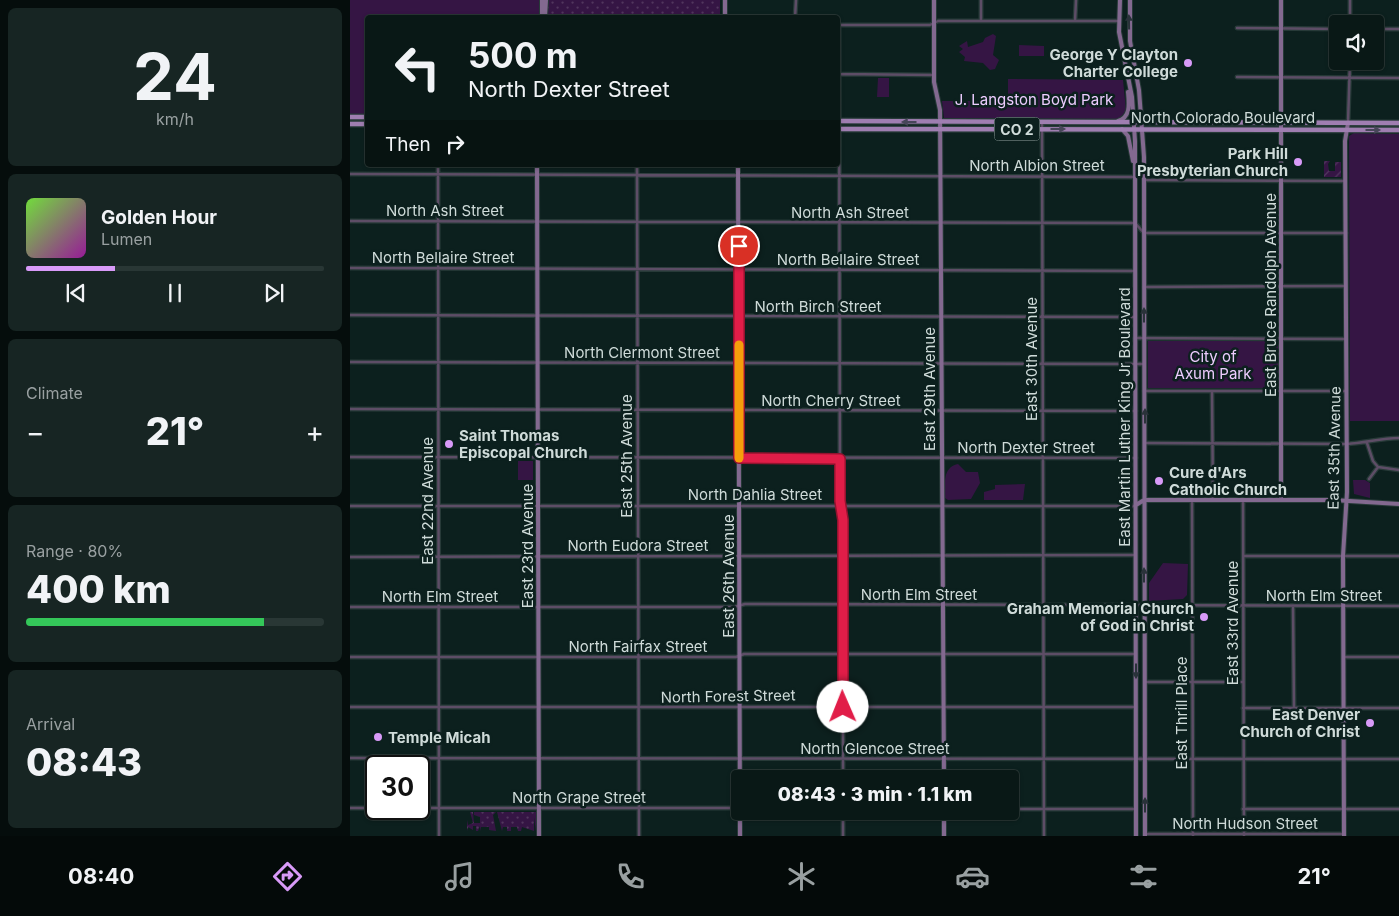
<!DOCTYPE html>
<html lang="en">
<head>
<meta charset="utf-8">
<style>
	:root { --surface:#091816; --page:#172523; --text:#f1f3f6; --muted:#99a0a1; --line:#293735; --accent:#d89af8 }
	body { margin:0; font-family:Inter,sans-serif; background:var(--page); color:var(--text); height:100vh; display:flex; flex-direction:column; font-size:19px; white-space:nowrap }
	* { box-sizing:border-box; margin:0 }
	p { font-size:16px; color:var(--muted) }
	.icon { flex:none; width:28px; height:28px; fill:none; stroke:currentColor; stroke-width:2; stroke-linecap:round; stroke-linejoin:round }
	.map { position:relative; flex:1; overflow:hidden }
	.panel { display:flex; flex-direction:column; gap:8px; padding:8px; background:#050d0c; width:350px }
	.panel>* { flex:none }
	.hud { position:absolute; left:15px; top:15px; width:475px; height:152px; border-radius:5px; box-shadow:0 1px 4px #0004,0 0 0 1px var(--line); background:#091816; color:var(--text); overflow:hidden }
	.buttons { position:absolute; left:979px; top:15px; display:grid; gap:10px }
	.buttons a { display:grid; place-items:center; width:55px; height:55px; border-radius:5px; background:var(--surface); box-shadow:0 1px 4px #0004,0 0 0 1px var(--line); font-size:25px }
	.speed { position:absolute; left:15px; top:755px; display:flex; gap:10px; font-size:25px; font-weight:700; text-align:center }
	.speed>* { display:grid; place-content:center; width:65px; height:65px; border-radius:50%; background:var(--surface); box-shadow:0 1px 4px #0004,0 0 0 1px var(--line); line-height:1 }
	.speed .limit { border:2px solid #111; border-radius:8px; background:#fff; color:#111 }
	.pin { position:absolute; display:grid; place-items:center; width:42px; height:42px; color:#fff; margin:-21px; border:2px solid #fff; border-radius:50%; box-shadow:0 1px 5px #0007 }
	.me { position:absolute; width:55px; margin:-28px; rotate:359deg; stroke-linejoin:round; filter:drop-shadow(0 0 4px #0008) }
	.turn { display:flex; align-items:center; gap:18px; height:105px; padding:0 20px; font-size:22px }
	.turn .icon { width:65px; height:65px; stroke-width:2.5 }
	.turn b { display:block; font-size:35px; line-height:42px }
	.then { display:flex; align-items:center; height:48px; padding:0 20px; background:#0003; gap:10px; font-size:19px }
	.big { font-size:38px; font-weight:800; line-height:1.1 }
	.panel .widget { flex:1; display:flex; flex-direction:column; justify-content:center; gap:8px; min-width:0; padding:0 18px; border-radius:8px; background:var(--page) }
	.panel .dial { align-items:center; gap:0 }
	.dial b { font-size:65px; line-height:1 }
	.song { display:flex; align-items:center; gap:15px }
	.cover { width:60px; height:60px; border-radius:8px; background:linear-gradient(135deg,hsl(100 70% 55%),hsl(300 70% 35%)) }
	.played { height:5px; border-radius:2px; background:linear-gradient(90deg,var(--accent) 30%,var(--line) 30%) }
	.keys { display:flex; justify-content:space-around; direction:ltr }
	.heat { display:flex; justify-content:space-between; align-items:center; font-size:28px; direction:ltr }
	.charge { height:8px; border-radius:4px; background:linear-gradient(90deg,#34c759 80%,var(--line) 0) }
	.trip { position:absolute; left:381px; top:770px; width:288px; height:50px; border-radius:5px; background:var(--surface); box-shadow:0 1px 4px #0004,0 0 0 1px var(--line); font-weight:800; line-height:50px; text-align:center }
	.dock { display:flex; height:80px; justify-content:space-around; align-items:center; background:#040a09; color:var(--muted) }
	.dock .icon { width:35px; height:35px }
	.dock .on { color:var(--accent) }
	.dock b { font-size:22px; color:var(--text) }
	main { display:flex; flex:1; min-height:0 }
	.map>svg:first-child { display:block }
	.grass { fill:url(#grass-dots) }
	.park { fill:#351544 }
	.garden { fill:url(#garden-furrows) }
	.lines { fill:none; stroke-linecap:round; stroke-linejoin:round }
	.street-casing { stroke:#273a38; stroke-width:5 }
	.secondary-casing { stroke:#273a38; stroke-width:6 }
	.primary-casing { stroke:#273a38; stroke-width:7 }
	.street { stroke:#5d4d66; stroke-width:2.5 }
	.secondary { stroke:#836990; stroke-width:4 }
	.primary { stroke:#9f7eb1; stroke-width:4.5 }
	.oneway { fill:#2a323a }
	.oneway2 { fill:#474659 }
	.route-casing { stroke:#92132f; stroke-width:12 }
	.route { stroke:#e11d48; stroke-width:9 }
	.slow { stroke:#f59e0b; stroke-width:9 }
	.poi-dot { fill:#d89af8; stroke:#0c201e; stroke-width:2 }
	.labels { text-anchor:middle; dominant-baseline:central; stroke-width:5; stroke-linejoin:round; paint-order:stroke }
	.shield { fill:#0c201e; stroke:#94a3a1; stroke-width:1 }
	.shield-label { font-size:14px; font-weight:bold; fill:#cfdbd9 }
	.poi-label { font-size:15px; font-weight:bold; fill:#cfdbd9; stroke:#0c201e; text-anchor:end }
	.park-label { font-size:15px; fill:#edccff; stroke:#0c201e }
	.street-label { font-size:15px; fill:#cfdbd9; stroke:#0c201e }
</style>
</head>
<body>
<main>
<section class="panel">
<div class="widget dial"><b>24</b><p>km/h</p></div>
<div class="widget">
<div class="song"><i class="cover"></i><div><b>Golden Hour</b><p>Lumen</p></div></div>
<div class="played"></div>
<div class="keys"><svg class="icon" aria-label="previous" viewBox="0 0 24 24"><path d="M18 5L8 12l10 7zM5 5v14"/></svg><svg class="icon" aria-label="pause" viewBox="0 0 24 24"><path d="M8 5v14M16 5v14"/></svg><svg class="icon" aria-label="next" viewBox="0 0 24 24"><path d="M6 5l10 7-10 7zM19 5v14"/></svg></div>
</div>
<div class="widget"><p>Climate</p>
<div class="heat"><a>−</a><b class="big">21°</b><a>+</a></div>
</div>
<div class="widget"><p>Range · 80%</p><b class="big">400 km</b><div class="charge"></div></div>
<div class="widget"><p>Arrival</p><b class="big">08:43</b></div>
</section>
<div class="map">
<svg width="1049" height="836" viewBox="0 0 1049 836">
	<defs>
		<pattern id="grass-dots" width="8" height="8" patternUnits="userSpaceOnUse" patternTransform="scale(1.25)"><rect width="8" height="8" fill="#351544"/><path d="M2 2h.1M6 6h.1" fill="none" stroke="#51365e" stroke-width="1.8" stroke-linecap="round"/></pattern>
		<pattern id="garden-furrows" width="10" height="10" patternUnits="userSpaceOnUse" patternTransform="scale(1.25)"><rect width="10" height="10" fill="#351544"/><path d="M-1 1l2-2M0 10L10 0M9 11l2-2" fill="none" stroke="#51365e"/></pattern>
	</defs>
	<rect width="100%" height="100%" fill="#0c201e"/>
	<!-- grass -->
	<path class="grass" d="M198,0H370V17H198Z
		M120,812H123L124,823H130V817L124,815V812H146L143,815L146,831L139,830V827H131L130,831V826L128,831H126V826H123V830L118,827L117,831V820L118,825L123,823Z
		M147,812H186V831L184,817V831L172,827L171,831H168L167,827H161V831H157V827H153L152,831Z"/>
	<!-- park -->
	<path class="park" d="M0,0H190L189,17L18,18L17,115L0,114Z
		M643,34L646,36L643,55L649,60L645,69L640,70L633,63L614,61L615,57L609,52L613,49L609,46L617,41L618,47L633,42L635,38Z
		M669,45L694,46V56H669Z
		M528,78H539V97H527Z
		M658,79L773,80L776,110L771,118L767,119L594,118L592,101H658Z
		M1004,133L1049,134V421H1000L999,136Z
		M798,341H928V388H798Z
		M168,461H183V480H168Z
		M608,464L616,472H628L630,483L621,499L598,500L595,498C595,485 592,467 608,464Z
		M1003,480H1015L1020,483V498L1004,494Z
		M675,484L673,500H634V492L645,489V485Z
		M813,563L838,564L837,595L833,599L799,601V583Z"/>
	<!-- garden -->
	<path class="garden" d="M974,161H980L978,164L979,171H985V162H991V177H974Z"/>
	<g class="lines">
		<defs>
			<path id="street" d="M631,0V21
				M445,18L446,0
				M725,21L726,0
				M1000,24V0
				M489,25L490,501L492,509L493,530V779
				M489,25H580L588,21H769
				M887,28L988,29
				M1025,29H1049
				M489,74L584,75
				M887,77L1049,78
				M692,123L694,836
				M998,123L1000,61
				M88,165L89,836
				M287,165L289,836
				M0,174L785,177
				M794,180L995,181
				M0,221L785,223L794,233H996
				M0,268L785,271
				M794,287L995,286
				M0,315L785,317
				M785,338L996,339
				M0,362L793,364
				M794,391H996
				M862,391L863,499
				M0,409L786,411
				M795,443L997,444C1015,443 1031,438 1049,438
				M1017,443L1023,461L1028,467L1049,470
				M0,457L786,458
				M1019,479L1028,467
				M842,500L843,836
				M893,500L894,836
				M0,506H786
				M894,556H1049
				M0,557L785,555
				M943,606L944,708
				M0,607H384L395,604L1049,606
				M0,657H386L394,654H785
				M994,657H1049
				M795,682H893
				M0,707H786
				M893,708H1049
				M0,758L1049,759
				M0,808H26
				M69,808H390
				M660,809H786
				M893,809H1049
				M796,834H994
				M493,836V811"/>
			<path id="secondary" d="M584,0V82L590,110L594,779
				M770,0L769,32L782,97L785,141L786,836
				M780,0V41L789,90L794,157L795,836
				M931,0V500
				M192,18V0
				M195,18L196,0
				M375,18V0
				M768,121C781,117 779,104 778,92
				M772,129L778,136L783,161
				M187,165L189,836
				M388,165L390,836
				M786,505L794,500H983L1049,504
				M594,836V811
				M994,836L993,556L997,492L995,141L998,123"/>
			<path id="primary" d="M0,117H18
				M488,121L1049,123
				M0,124H18
				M488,129L1049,130"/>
		</defs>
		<!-- street casing -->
		<use href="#street" class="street-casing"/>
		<!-- secondary casing -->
		<use href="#secondary" class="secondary-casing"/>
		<!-- primary casing -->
		<use href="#primary" class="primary-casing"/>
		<!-- street -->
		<use href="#street" class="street"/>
		<!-- secondary -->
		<use href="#secondary" class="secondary"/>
		<!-- primary -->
		<use href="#primary" class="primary"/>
	</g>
	<!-- one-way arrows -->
	<defs><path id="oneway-solid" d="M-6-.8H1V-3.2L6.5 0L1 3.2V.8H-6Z" transform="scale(1.25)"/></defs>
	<g class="oneway">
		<use href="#oneway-solid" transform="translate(779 22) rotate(-91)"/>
		<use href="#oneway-solid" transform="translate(794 315) rotate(-90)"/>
		<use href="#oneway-solid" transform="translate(795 416) rotate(-90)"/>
		<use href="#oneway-solid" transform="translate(794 575) rotate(-90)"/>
		<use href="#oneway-solid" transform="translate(786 671) rotate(90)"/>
		<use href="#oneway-solid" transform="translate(795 805) rotate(-90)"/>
	</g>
	<g class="oneway2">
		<use href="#oneway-solid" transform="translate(559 122) rotate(-180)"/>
		<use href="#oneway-solid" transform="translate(708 129)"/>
		<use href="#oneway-solid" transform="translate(1023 130)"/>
	</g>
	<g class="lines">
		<defs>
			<path id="route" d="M389,246V458L490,459V501L493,520V707"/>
		</defs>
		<!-- route casing -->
		<use href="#route" class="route-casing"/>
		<!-- route -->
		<use href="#route" class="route"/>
		<!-- slow -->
		<path class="slow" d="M389,345V458"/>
	</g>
	<!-- markers -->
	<g class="poi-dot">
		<circle cx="838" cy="63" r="5"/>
		<circle cx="948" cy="162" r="5"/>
		<circle cx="99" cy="444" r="5"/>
		<circle cx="809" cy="481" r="5"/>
		<circle cx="854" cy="617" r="5"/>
		<circle cx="1020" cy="723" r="5"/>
		<circle cx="28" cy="737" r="5"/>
	</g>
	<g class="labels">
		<!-- shield labels -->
		<rect class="shield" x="644.5" y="117.5" width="45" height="23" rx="4"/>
		<g class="shield-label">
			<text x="667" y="129">CO 2</text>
		</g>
		<!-- poi labels -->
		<g class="poi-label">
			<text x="828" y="54">George Y Clayton<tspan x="828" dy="17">Charter College</tspan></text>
			<text x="938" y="153">Park Hill<tspan x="938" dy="17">Presbyterian Church</tspan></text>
			<text x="109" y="435" text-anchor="start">Saint Thomas<tspan x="109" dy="17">Episcopal Church</tspan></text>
			<text x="819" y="472" text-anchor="start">Cure d'Ars<tspan x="819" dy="17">Catholic Church</tspan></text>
			<text x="844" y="608">Graham Memorial Church<tspan x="844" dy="17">of God in Christ</tspan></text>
			<text x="1010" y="714">East Denver<tspan x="1010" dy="17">Church of Christ</tspan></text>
			<text x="38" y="737" text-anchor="start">Temple Micah</text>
		</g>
		<!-- park labels -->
		<g class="park-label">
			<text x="684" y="99">J. Langston Boyd Park</text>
			<text x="863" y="356">City of<tspan x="863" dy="17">Axum Park</tspan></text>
		</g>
		<!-- street labels -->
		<g class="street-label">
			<text x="873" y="117">North Colorado Boulevard</text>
			<text x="687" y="165">North Albion Street</text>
			<text x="95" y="210">North Ash Street</text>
			<text x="500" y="212">North Ash Street</text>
			<text x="93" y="257">North Bellaire Street</text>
			<text x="498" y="259">North Bellaire Street</text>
			<text transform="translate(920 295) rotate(-90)">East Bruce Randolph Avenue</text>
			<text x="468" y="306">North Birch Street</text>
			<text x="292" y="352">North Clermont Street</text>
			<text transform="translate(681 359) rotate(-90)">East 30th Avenue</text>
			<text transform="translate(579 389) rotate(-90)">East 29th Avenue</text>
			<text x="481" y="400">North Cherry Street</text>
			<text transform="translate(774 417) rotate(-90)">East Martin Luther King Jr Boulevard</text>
			<text x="676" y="447">North Dexter Street</text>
			<text transform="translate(984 448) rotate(-89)">East 35th Avenue</text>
			<text transform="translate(276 456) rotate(-90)">East 25th Avenue</text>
			<text x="405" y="494">North Dahlia Street</text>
			<text transform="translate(77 501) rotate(-90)">East 22nd Avenue</text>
			<text x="288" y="545">North Eudora Street</text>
			<text transform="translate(177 546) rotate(-90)">East 23rd Avenue</text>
			<text transform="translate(378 576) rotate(-90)">East 26th Avenue</text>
			<text x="569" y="594">North Elm Street</text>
			<text x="974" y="595">North Elm Street</text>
			<text x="90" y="596">North Elm Street</text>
			<text transform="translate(882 623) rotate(-90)">East 33rd Avenue</text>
			<text x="288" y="646">North Fairfax Street</text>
			<text transform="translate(378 696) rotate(-1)">North Forest Street</text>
			<text transform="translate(831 713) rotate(-90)">East Thrill Place</text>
			<text x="525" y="748">North Glencoe Street</text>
			<text x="229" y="797">North Grape Street</text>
			<text x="895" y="823">North Hudson Street</text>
		</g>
	</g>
</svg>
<div class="buttons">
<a><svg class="icon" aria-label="sound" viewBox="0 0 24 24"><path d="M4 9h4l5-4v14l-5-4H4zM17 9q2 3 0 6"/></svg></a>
</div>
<div class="speed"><div class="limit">30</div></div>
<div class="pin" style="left:389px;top:246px;background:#d93025"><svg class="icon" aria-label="arrive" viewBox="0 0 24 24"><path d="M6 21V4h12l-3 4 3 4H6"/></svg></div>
<svg class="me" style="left:493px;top:707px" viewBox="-20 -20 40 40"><circle r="19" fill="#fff"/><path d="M0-13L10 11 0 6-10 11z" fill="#e11d48"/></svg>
<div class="trip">08:43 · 3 min · 1.1 km</div>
<div class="hud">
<div class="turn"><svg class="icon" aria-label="left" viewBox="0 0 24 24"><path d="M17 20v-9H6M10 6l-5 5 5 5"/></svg><div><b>500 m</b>North Dexter Street</div></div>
<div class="then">Then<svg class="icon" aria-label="right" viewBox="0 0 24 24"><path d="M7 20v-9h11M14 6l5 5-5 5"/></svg></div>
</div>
</div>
</main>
<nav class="dock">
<b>08:40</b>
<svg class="icon on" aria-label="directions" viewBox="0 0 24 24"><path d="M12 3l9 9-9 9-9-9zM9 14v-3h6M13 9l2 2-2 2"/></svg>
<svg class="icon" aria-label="music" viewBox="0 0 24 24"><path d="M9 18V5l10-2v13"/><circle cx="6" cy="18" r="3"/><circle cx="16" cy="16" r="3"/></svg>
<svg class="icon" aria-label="phone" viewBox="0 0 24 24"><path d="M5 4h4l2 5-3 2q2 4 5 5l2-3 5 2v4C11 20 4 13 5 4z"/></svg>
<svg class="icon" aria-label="climate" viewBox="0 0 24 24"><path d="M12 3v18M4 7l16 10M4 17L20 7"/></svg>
<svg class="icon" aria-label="car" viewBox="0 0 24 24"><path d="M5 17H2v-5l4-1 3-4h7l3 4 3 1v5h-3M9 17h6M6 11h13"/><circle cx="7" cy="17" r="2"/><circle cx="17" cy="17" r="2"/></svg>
<svg class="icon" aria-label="filters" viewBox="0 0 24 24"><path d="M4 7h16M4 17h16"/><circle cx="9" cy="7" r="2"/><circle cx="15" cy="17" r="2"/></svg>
<b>21°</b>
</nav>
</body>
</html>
